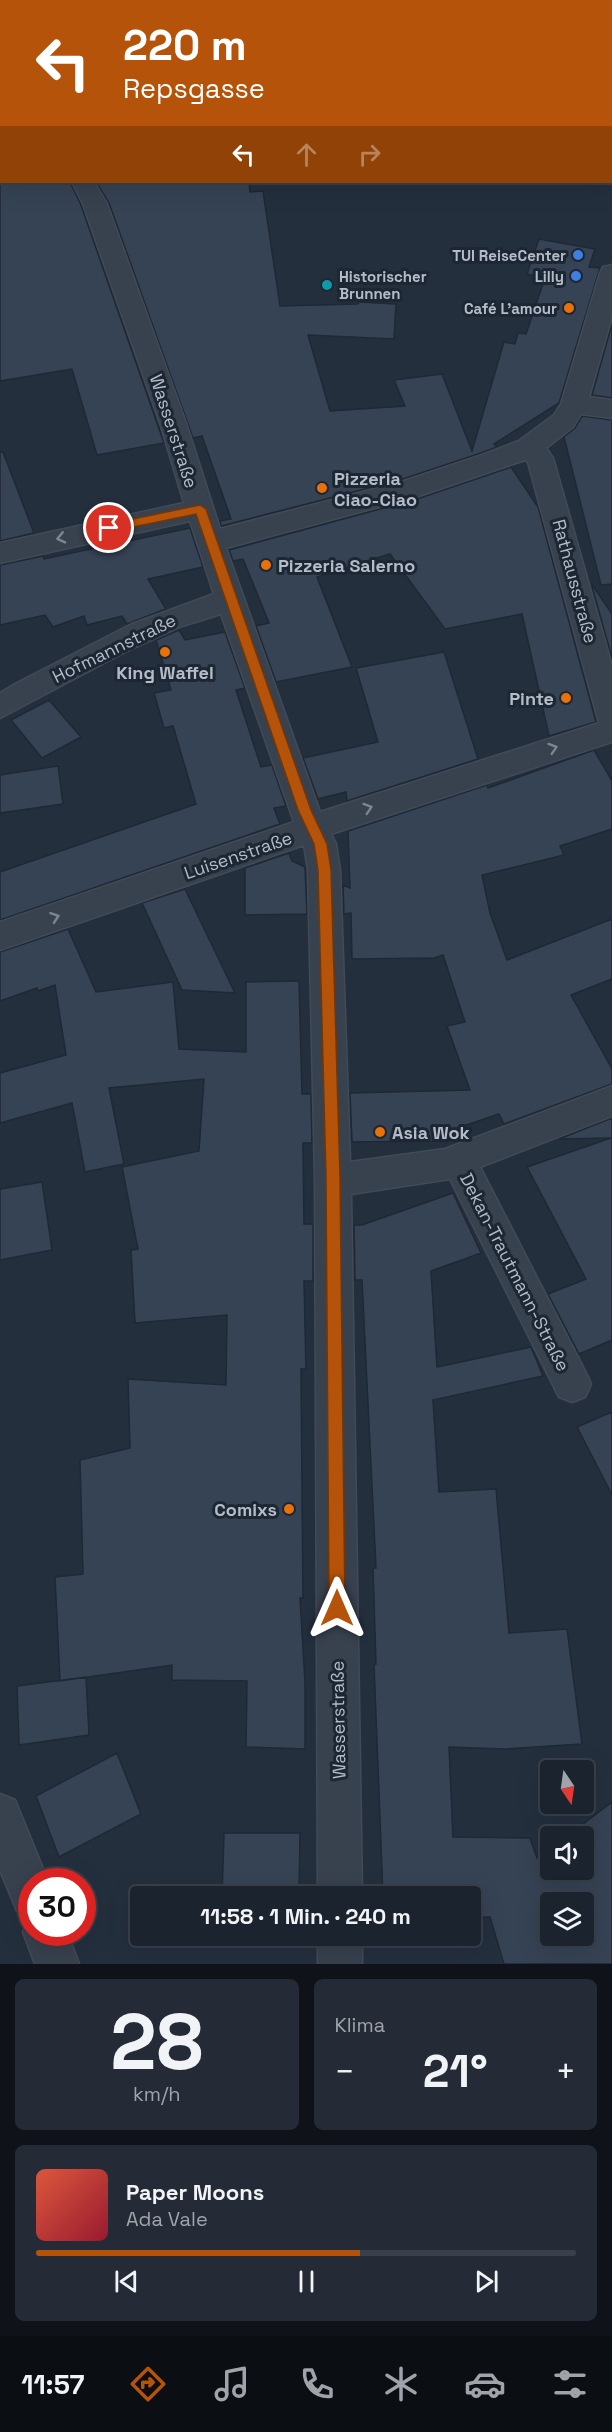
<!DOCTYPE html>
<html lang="de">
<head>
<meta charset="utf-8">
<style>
	:root { --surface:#1b232e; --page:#242b36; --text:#f1f3f6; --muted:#a0a4aa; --line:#39404a; --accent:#b45309 }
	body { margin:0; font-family:"Space Grotesk",sans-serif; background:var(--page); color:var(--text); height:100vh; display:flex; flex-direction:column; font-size:22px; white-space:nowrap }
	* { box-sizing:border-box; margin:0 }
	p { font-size:20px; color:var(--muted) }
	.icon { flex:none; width:33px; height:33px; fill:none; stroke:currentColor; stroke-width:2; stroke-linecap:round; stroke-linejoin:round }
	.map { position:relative; height:1964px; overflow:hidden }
	.side { display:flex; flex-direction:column; gap:15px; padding:15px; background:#0f1319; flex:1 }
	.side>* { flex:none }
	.banner { position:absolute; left:0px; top:0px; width:612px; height:183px; box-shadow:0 6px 24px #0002,0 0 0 2px var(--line); background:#b45309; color:#fff; overflow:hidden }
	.needle { width:39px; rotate:167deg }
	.buttons { position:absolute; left:540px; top:1760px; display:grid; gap:12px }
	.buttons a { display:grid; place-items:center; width:54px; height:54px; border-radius:6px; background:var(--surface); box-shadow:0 6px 24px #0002,0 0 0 2px var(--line); font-size:30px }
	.speed { position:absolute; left:18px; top:1868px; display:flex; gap:12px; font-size:30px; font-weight:700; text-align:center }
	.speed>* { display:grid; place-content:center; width:78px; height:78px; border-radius:50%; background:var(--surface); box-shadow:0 6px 24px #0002,0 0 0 2px var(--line); line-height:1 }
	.speed .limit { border:9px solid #d22; background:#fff; color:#111 }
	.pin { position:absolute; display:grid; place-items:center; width:51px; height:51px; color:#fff; margin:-26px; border:3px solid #fff; border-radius:50%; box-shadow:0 2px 6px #0007 }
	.me { position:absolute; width:66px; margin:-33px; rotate:0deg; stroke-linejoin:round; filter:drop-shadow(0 0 4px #0008) }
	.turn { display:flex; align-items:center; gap:21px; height:126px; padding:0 24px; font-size:27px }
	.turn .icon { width:78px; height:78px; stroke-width:2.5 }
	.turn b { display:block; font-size:42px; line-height:51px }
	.lanes { display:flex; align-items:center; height:57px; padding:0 24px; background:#0003; justify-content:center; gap:30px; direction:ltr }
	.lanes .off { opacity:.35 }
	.big { font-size:45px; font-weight:600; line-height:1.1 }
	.side .tile { flex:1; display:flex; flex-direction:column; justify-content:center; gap:9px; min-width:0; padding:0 21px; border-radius:9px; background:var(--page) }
	.side .dial { align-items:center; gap:0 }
	.dial b { font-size:78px; line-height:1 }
	.song { display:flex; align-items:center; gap:18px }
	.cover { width:72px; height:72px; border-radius:9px; background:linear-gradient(135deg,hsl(10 70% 55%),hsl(350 70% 35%)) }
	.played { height:6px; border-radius:3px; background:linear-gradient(90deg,var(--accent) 60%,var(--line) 60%) }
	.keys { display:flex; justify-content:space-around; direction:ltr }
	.heat { display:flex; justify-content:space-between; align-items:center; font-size:33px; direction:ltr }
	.side .tiles { flex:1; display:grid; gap:15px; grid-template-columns:1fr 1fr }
	.tile:last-child { grid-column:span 2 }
	.trip { position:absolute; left:130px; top:1886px; width:351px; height:60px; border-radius:6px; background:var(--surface); box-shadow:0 6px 24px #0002,0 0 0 2px var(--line); font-weight:600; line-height:60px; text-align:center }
	.tab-bar { display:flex; height:96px; justify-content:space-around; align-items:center; background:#0b0e12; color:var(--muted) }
	.tab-bar .icon { width:42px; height:42px }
	.tab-bar .current { color:var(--accent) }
	.tab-bar b { font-size:27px; color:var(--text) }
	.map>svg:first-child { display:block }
	.building { fill:#364354; stroke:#1f2835; stroke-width:1.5; fill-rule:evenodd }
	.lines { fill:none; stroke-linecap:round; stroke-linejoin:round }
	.lane-casing { stroke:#414a57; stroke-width:2 }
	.street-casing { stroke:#414a57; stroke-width:3 }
	.lane { fill:#38414e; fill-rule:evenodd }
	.street { fill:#38414e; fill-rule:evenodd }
	.oneway { stroke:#7c8592 }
	.route { fill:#b45309; stroke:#753606; stroke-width:1.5 }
	.shop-dot { fill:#3f7fe0; stroke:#1d2633; stroke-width:2 }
	.culture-dot { fill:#0f9aa8; stroke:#1d2633; stroke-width:2 }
	.food-dot { fill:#e8710a; stroke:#1d2633; stroke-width:2 }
	.labels { text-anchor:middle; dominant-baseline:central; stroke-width:6; stroke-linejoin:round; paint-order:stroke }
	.far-poi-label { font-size:15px; font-weight:bold; fill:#b4bcc9; stroke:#1d2633; text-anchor:end }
	.street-label { font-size:18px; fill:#b4bcc9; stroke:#1d2633 }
	.poi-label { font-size:18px; font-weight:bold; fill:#b4bcc9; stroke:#1d2633; text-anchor:start }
</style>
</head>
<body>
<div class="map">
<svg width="612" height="1964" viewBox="0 0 612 1964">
	<rect width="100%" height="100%" fill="#242f3e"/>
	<!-- building -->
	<path class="building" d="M0,182H70L81,205L164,443L97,455L72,369L0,381Z
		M96,182H249L250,192L263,191L280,306L358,304L359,302L396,304L394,339L308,335L330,411L405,406L394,380L442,374L472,451L504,342L515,344L518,333L526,334L545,278L527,274L539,239L595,249L589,267L600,268L559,403L494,444L497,447L481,453L400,480L221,526L220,521L231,519L202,436L193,438L109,203Z
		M612,324V398L592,395Z
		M582,416L612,420V584L601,585L564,437L575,428Z
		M0,452H3L34,533L0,541Z
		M511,467L538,507L596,722L549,736L522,614L445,629L390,554L317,577L352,667L276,682L256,626L269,623L243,559L233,561L229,550L417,499Z
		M190,528L203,567L148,579L166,609L127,624L122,616L87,625L84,616L53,627L45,615L0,625V565L43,556L44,559Z
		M591,583L612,614V658Z
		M179,630L185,640L225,632L245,688L236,690L261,767L272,765L286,806L274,808L280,824L0,920V872L196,804L173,726L164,728L154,693L171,690L156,640Z
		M444,652L478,759L347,801L346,792L318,799L303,758L378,742L356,668Z
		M49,700L81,737L42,758L11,720Z
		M594,750L612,781V829L560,846L564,855L482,875L490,913L507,960L612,919V979L571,995L612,1069V1084L504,1124L499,1114L434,1136L435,1141L352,1142L350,1093L470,1090L447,1026L465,1022L443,955L434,958L352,959L351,913L344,914L343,885L350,888L348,831L487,785L488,788Z
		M58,766L63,804L0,813V775Z
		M289,853L292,861L305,867L307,914L245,915V868Z
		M185,889L235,993L182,990L142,903Z
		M68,929L96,992L173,982L179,1049L246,1052V982L299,981L302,1094H311L312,1143H303L304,1224H313V1281H304L306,1369H301L303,1598H300L305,1682V1749L246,1747L247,1681L172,1680V1665L60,1681L55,1577L83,1574L80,1460L130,1448L128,1379L226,1385L227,1315L135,1323L131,1250L138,1249L122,1167L199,1151L204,1079L109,1088L124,1164L85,1172L72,1103L0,1123V1073L66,1055L55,985L38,991L37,988L0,1001V952Z
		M612,1118V1340L579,1354L548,1294L586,1279L527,1167L611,1138L559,1139Z
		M42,1182L52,1250L0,1260V1189Z
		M453,1193L481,1253L431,1271L437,1367L531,1347L543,1376L433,1400L439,1492L496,1489L509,1633L567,1629L582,1744L505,1749L449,1747L453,1837L530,1838L537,1858L550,1848V1869H584V1836H567L612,1802V1964H504L490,1917L471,1918V1896H383L374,1664H376L373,1568H376L362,1280H355L354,1225H362ZM550,1902H584V1935H550Z
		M612,1412V1495L577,1427Z
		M86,1677L89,1735L19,1745L17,1686Z
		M117,1753L141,1814L59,1857L36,1796Z
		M224,1833H300L299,1896H222Z"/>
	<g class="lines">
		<defs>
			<path id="lane" d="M227,0H239V2H227Z"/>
			<path id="street" d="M149,0H192L148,2Z
				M293,0H340L341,2H294Z
				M0,5H2V17H0Z
				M610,17H612V31H610Z
				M0,48L2,49V64L0,63Z
				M72,182H94L107,204L187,426L220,529L401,482L482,455L519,441L554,415L561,404L600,273L603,267L612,265V316L589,397L612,400V418L581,414L573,427L546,448L553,458L612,666V742L331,834L336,844L340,870L350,1162L445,1149L612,1086V1116L480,1167L585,1371L591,1384L585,1397L572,1402L559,1397L450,1179L351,1194L362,1896H318L315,1177L308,870L304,845L0,950V922L294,822L221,614L182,626L123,653L0,718V693L17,683L132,624L214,594L190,521L0,563V543L184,503L161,426L83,204ZM525,460L528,462L599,723L320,812L226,548L416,497Z
				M0,1794L15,1800L48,1881H32V1932H67L79,1964H35L23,1932L29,1917L17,1911L0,1870Z
				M318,1935H362V1964H318Z"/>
		</defs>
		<!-- lane casing -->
		<use href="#lane" class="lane-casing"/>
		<!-- street casing -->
		<use href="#street" class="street-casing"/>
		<!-- lane -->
		<use href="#lane" class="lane"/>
		<!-- street -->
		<use href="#street" class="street"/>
	</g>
	<!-- one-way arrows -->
	<defs><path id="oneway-chevron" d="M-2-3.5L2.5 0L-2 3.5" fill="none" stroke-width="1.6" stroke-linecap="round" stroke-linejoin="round" transform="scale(1.5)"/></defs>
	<g class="oneway">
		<use href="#oneway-chevron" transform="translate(61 538) rotate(167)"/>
		<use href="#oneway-chevron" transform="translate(553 748) rotate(-18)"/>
		<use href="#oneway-chevron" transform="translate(368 808) rotate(-18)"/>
		<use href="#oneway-chevron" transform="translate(55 917) rotate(-19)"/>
	</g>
	<!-- route -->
	<path class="route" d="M200,505L206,509L311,810L327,844L331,870L340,1177L345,1608L343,1614L337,1617L331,1614L329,1608L326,1177L318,870L314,844L298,810L196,514L109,532L103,528L109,524Z"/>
	<!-- markers -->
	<g class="shop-dot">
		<circle cx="578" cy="255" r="6"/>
		<circle cx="576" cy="276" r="6"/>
	</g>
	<circle class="culture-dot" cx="327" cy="285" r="6"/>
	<g class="food-dot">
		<circle cx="569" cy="308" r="6"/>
		<circle cx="322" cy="488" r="6"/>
		<circle cx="266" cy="565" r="6"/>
		<circle cx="165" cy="652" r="6"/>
		<circle cx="566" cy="698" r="6"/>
		<circle cx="380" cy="1132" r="6"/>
		<circle cx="289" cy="1509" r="6"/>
	</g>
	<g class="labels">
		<!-- far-poi labels -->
		<g class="far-poi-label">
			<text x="566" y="255">TUI ReiseCenter</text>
			<text x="339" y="276" text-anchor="start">Historischer<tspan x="339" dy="17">Brunnen</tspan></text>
			<text x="564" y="276">Lilly</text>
			<text x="557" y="308">Café L'amour</text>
		</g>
		<!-- street labels -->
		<g class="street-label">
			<text transform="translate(174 431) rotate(72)">Wasserstraße</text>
			<text transform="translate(575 581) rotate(75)">Rathausstraße</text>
			<text transform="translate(114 648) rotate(-26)">Hofmannstraße</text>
			<text transform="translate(238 855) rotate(-19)">Luisenstraße</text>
			<text transform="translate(515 1272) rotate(63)">Dekan-Trautmann-Straße</text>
			<text transform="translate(338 1720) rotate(-91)">Wasserstraße</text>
		</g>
		<!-- poi labels -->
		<g class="poi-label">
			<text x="334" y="478">Pizzeria<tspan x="334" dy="21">Ciao-Ciao</tspan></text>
			<text x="278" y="565">Pizzeria Salerno</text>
			<text x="165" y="672" text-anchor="middle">King Waffel</text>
			<text x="554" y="698" text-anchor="end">Pinte</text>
			<text x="392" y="1132">Asia Wok</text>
			<text x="277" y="1509" text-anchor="end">Comixs</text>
		</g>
	</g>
</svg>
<div class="buttons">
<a><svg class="needle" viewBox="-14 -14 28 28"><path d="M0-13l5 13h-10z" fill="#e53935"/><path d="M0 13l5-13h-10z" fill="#a0a4aa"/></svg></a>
<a><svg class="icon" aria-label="sound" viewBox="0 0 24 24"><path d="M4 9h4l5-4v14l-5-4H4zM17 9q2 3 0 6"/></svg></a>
<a><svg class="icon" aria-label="layers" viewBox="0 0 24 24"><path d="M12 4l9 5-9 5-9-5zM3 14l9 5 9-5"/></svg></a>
</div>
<div class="speed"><div class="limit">30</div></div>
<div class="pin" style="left:109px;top:528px;background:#d93025"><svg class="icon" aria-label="arrive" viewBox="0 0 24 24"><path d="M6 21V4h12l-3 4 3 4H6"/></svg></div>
<svg class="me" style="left:337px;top:1608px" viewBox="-20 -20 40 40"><path d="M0-17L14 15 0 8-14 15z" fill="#b45309" stroke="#fff" stroke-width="4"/></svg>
<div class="trip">11:58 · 1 Min. · 240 m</div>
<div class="banner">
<div class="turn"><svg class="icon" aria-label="left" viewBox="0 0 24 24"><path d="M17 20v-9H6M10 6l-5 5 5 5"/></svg><div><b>220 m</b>Repsgasse</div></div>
<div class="lanes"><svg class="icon" aria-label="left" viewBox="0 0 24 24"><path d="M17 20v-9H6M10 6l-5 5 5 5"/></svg><svg class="icon off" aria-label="ahead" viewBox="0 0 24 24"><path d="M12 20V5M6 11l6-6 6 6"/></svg><svg class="icon off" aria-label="right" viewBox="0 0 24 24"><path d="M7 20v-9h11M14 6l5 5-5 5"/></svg></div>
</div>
</div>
<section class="side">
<div class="tiles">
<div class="tile dial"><b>28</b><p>km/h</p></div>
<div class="tile"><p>Klima</p>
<div class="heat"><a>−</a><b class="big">21°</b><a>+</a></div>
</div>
<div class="tile">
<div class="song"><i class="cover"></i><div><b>Paper Moons</b><p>Ada Vale</p></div></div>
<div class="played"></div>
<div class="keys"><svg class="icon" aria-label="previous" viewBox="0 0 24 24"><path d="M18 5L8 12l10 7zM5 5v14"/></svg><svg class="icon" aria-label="pause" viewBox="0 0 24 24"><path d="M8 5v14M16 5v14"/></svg><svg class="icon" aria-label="next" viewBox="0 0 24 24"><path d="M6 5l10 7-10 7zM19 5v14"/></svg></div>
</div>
</div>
</section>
<nav class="tab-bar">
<b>11:57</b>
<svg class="icon current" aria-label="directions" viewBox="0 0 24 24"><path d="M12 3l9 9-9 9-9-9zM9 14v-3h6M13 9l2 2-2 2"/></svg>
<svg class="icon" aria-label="music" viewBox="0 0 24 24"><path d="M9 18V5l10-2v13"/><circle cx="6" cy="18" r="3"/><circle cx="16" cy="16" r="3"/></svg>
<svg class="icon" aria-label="phone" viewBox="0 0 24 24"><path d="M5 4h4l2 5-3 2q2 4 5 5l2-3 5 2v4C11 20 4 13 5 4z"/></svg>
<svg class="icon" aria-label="climate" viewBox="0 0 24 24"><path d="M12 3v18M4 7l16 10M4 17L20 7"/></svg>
<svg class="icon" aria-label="car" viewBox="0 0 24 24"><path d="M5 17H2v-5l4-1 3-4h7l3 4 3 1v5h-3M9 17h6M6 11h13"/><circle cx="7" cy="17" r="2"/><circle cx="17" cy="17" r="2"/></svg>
<svg class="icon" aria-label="filters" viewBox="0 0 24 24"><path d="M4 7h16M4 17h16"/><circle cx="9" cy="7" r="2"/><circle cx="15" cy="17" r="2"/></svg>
</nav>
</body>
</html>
